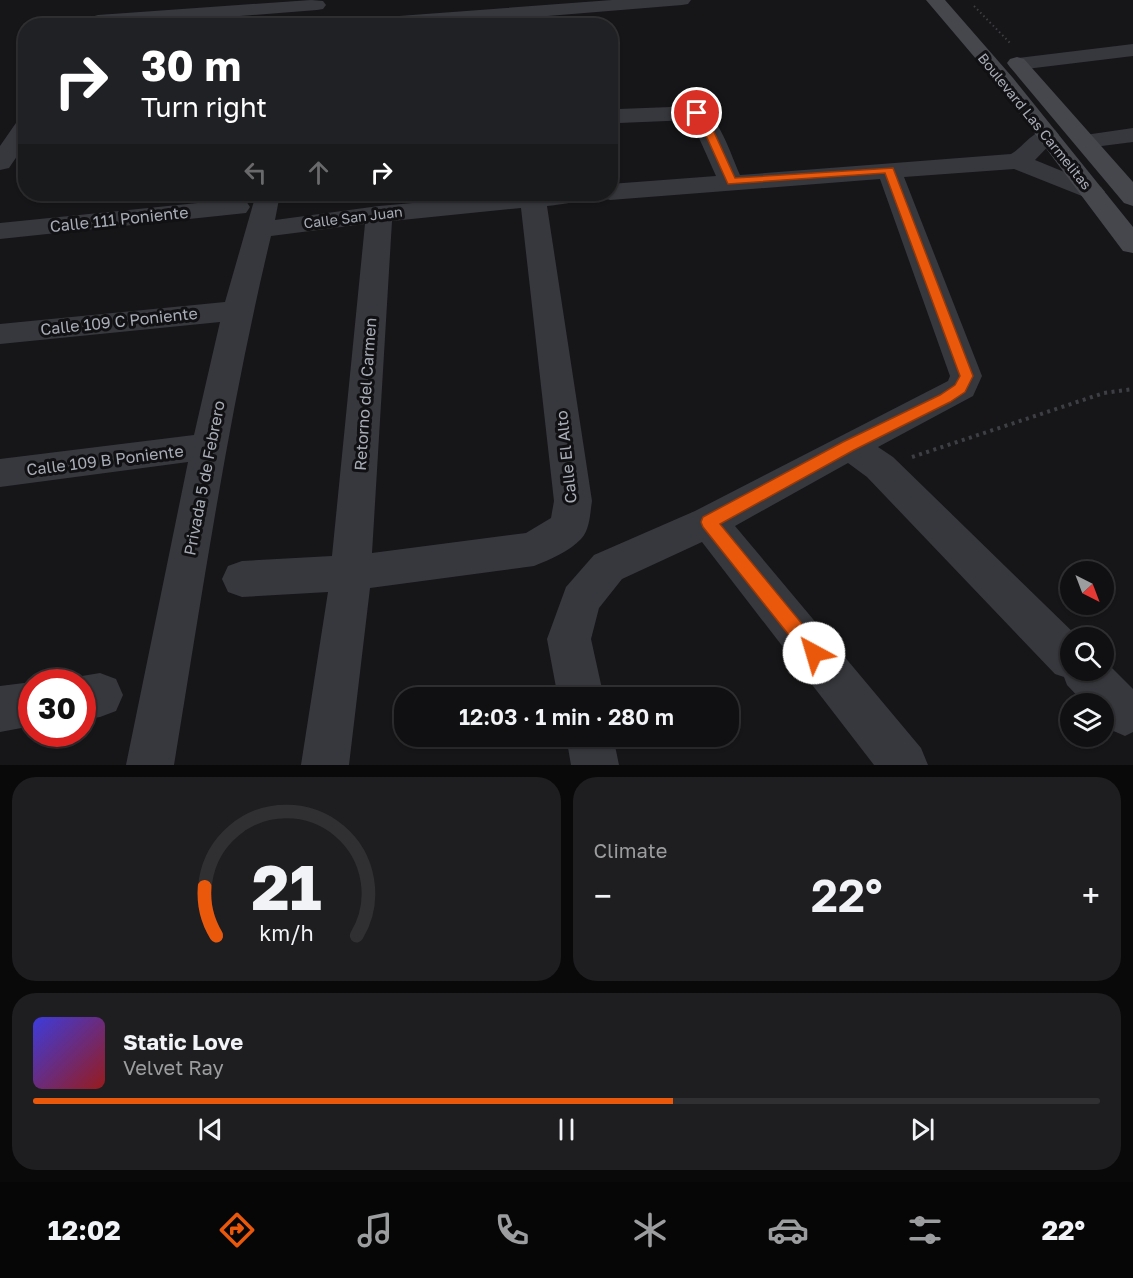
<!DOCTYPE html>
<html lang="en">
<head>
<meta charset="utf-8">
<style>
	:root { --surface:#101012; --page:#1e1e20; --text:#f1f3f6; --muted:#9c9d9f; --line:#303032; --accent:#ea580c }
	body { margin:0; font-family:"Golos Text",sans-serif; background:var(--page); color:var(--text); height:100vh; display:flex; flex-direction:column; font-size:22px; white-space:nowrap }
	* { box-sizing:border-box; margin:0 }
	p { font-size:20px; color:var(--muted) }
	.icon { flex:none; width:33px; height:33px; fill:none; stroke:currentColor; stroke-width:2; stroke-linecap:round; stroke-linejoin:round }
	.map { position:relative; height:765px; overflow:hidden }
	.sheet { display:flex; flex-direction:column; gap:12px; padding:12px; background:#09090a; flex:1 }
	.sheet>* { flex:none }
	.banner { position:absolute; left:18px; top:18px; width:600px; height:183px; border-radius:24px; box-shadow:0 2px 4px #0004,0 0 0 2px var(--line); background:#202124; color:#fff; overflow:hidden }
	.needle { width:39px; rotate:138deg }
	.controls { position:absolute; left:1060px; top:561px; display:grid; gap:12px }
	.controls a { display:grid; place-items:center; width:54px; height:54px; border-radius:50%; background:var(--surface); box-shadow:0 2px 4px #0004,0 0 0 2px var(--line); font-size:30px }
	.speed { position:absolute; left:18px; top:669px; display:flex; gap:12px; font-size:30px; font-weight:700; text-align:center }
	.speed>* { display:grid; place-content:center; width:78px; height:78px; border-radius:50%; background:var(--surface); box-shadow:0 2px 4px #0004,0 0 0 2px var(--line); line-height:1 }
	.speed .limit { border:9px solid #d22; background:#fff; color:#111 }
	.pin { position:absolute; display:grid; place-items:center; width:51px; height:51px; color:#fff; margin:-26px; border:3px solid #fff; border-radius:50%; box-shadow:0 2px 6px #0007 }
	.me { position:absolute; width:66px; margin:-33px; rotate:321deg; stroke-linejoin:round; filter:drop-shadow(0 0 4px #0008) }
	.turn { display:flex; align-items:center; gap:21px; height:126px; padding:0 24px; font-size:27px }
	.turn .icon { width:78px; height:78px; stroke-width:2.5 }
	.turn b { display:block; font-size:42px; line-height:51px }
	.lanes { display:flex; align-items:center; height:57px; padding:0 24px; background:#0003; justify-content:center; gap:30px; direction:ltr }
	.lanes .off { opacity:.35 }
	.big { font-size:45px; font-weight:600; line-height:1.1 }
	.sheet .card { flex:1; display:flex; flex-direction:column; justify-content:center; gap:9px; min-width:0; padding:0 21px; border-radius:24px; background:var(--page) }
	.sheet .dial { align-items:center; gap:0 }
	.dial svg { height:156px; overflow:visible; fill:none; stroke:var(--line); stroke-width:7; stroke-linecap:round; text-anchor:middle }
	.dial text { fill:var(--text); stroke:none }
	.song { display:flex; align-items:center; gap:18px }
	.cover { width:72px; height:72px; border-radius:9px; background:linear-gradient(135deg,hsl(240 70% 55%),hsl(0 70% 35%)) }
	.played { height:6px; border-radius:3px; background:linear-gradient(90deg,var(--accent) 60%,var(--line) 60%) }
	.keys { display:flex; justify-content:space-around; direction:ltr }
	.heat { display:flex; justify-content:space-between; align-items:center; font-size:33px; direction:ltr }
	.sheet .tiles { flex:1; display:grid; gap:12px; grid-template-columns:1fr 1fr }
	.card:last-child { grid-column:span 2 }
	.trip { position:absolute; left:394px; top:687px; width:345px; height:60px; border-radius:24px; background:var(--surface); box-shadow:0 2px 4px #0004,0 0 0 2px var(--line); font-weight:600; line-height:60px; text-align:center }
	.tab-bar { display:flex; height:96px; justify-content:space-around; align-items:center; background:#060607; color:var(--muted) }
	.tab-bar .icon { width:42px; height:42px }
	.tab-bar .active { color:var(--accent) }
	.tab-bar b { font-size:27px; color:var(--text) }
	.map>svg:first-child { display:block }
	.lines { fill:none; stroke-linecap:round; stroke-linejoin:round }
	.path-far1 { stroke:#3d3f44; stroke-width:2; stroke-dasharray:1.5 3; stroke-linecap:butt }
	.path { stroke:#3d3f44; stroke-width:4; stroke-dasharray:3 4.5; stroke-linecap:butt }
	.street { fill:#37383d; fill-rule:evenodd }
	.secondary { fill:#45474d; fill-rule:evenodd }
	.route { fill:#ea580c; stroke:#983908; stroke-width:1.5 }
	.labels { text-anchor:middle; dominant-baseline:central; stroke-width:6; stroke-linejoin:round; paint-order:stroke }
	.far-street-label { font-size:14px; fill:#a8adb8; stroke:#111113 }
	.street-label { font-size:16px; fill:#a8adb8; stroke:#111113 }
</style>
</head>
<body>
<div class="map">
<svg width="1133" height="765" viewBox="0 0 1133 765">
	<rect width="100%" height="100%" fill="#161618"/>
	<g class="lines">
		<!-- path-far1 -->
		<path class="path-far1" d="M974,6L1011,44"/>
		<!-- path -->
		<path class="path" d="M912,457L1104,393L1133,389"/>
		<!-- street -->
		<path class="street" d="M311,0L323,1L326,5L323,9L317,10L113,26H93L89,21L91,17L98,15Z
			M612,0H691L688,4L682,5L424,26H336L338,22L345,20Z
			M1133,44V56L1018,70L1011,68L1008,64L1011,60L1018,58Z
			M697,106C718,112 731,155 740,175L1011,154C1026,145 1036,125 1055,130L1059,135L1035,160L1101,187L1105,192L1101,197L1092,200L1014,169L904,177L982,376L973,396L878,447L893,457L1079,638H1071V670H1104V660L1133,689V732L1125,736L1109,729L1104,724V704H1085L1067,685L1064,677L1055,674L867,477L848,463L735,526L921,748L928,765H874L702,542L622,579L599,608L591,639L604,698H558L547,639L566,587L594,555L695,511L948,381L950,376L880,179L610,200C601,197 561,205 547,206L592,501C590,513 590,530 581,539C570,551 549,560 534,566L370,588L349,765H301L328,592L242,597L228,592L222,579L228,566L242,561L332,556L365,224L271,236C229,411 203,588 174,765H126L188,462L0,487V459L194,435L220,322L0,344V324L225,302L256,194H280L275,220L379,206L514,194H610V184L716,176L691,120L619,123L610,120L611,111L619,109ZM521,208L554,501L551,518L526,533L372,553L392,221Z
			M26,118V143L9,168L0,170V146L18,120Z
			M1133,128V142L1086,148L1078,146L1074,141L1078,136Z
			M237,199L246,201L250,207L246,213L0,239V223Z
			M100,673L116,679L123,695L116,711L100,717L82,720V682H66L82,676Z
			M32,682H34H32V726L0,732V686Z
			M566,736H613L619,765H571Z"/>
		<!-- secondary -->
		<path class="secondary" d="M926,0H945L1013,78L1133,227V253L1123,251L999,86Z
			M1017,57L1024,59L1133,182V206L1124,203L1010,67L1007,63L1010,59Z"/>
	</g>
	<!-- route -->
	<path class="route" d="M693,111H700L708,119L735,178L893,168L973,376L965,392L950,402L854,450L720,524L821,647L823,653L821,659L814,661L808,659L703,527L701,522L703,517L843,442L940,395L955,385L960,376L885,173L728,184L699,120L692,113Z"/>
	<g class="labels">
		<!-- far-street labels -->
		<g class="far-street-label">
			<text transform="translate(1035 121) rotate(51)">Boulevard Las Carmelitas</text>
			<text transform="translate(353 217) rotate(-7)">Calle San Juan</text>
		</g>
		<!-- street labels -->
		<g class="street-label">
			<text transform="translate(119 219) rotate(-6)">Calle 111 Poniente</text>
			<text transform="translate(119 321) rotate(-6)">Calle 109 C Poniente</text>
			<text transform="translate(365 394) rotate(-86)">Retorno del Carmen</text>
			<text transform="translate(566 457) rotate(-96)">Calle El Alto</text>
			<text transform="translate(105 460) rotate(-7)">Calle 109 B Poniente</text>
			<text transform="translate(204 478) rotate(-79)">Privada 5 de Febrero</text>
		</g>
	</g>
</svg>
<div class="controls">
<a><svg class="needle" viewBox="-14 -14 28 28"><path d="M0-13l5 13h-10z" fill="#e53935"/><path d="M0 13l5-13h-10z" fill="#9c9d9f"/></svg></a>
<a><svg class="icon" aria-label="search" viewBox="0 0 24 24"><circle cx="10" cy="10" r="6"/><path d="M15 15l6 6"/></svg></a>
<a><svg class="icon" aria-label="layers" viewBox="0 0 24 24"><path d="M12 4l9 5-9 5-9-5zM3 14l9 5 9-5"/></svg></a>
</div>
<div class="speed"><div class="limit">30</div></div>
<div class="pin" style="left:697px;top:113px;background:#d93025"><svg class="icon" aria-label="arrive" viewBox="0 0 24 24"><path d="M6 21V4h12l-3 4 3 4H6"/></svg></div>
<svg class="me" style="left:814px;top:653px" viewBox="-20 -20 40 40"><circle r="19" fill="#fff"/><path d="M0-13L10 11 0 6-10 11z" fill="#ea580c"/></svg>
<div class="trip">12:03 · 1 min · 280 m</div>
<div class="banner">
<div class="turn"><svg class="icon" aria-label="right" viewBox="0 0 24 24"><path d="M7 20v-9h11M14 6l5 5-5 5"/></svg><div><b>30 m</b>Turn right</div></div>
<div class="lanes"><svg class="icon off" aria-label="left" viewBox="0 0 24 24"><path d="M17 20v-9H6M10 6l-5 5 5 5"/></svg><svg class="icon off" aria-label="ahead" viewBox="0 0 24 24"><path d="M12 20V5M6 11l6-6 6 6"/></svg><svg class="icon" aria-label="right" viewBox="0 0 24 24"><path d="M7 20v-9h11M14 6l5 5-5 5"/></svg></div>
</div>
</div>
<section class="sheet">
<div class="tiles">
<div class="card dial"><svg viewBox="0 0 100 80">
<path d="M14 69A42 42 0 1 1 86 69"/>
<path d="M14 69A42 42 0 0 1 8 44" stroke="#ea580c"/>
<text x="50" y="56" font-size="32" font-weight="700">21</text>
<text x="50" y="72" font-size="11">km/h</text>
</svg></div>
<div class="card"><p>Climate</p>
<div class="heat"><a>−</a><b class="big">22°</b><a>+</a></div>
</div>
<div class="card">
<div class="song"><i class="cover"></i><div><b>Static Love</b><p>Velvet Ray</p></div></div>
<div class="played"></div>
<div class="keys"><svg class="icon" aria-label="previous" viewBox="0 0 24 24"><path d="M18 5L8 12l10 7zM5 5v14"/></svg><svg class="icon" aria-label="pause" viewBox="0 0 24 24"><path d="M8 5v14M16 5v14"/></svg><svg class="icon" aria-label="next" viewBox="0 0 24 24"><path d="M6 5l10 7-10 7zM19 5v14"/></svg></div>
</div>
</div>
</section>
<nav class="tab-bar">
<b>12:02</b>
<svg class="icon active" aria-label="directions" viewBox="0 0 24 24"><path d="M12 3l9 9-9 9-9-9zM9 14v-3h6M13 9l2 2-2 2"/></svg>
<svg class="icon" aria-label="music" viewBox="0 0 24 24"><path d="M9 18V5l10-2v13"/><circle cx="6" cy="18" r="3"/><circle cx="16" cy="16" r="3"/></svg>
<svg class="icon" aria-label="phone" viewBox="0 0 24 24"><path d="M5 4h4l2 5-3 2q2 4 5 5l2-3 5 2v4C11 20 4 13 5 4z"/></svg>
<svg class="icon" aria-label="climate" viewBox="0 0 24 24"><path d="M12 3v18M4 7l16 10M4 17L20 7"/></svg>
<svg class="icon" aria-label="car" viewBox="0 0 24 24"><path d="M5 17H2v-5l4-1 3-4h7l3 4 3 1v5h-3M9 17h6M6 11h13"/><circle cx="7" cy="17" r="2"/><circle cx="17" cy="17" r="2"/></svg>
<svg class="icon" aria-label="filters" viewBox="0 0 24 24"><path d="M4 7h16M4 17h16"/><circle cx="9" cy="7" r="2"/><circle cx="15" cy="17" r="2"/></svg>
<b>22°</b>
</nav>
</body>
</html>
